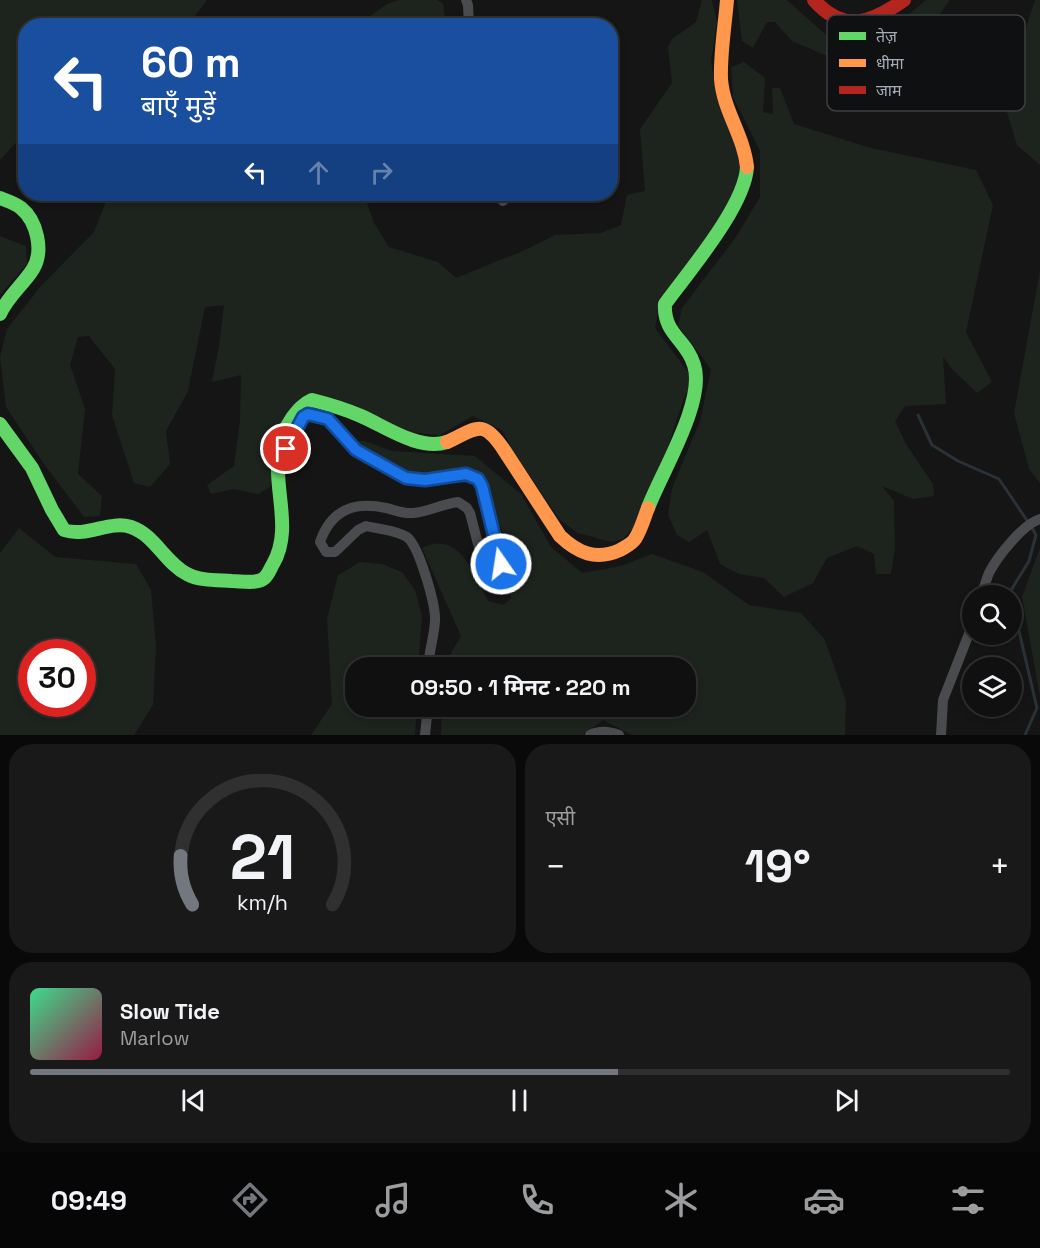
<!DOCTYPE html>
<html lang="hi">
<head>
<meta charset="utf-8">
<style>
	:root { --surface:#101010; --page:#191919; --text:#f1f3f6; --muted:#9c9d9f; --line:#303030; --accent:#73787e }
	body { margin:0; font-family:"Space Grotesk","Noto Sans Devanagari",sans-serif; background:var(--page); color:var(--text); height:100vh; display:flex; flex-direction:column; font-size:22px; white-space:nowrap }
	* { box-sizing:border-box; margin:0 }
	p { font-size:20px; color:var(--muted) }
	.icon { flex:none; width:33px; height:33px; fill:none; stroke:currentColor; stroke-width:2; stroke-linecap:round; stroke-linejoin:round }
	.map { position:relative; height:735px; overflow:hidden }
	.drawer { display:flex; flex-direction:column; gap:9px; padding:9px; background:#090909; flex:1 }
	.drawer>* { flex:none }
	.guide { position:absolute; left:18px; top:18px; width:600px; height:183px; border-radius:24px; box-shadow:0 3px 9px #0003,0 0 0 2px var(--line); background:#1a4fa0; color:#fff; overflow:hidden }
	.fabs { position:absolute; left:962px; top:585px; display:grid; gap:12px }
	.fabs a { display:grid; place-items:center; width:60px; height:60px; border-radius:50%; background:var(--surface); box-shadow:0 3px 9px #0003,0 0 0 2px var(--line); font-size:30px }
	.speed { position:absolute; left:18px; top:639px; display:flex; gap:12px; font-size:30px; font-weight:700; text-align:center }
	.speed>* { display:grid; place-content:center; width:78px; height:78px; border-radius:50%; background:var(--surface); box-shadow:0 3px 9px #0003,0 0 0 2px var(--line); line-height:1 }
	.speed .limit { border:9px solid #d22; background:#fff; color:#111 }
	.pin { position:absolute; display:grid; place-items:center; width:51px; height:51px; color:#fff; margin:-26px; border:3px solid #fff; border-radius:50%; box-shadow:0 2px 6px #0007 }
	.me { position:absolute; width:66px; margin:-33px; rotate:347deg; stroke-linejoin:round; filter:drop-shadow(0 0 4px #0008) }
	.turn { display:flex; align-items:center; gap:21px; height:126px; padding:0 24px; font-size:27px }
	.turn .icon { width:78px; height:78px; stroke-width:2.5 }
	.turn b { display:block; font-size:42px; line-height:51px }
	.lanes { display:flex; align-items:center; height:57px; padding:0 24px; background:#0003; justify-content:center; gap:30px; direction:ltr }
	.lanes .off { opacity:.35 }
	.big { font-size:45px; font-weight:700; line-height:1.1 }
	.drawer .tile { flex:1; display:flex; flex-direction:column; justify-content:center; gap:9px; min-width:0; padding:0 21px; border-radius:24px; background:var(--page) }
	.drawer .dial { align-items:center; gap:0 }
	.dial svg { height:156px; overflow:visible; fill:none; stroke:var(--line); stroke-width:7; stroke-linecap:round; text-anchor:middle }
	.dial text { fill:var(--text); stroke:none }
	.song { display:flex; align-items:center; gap:18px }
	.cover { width:72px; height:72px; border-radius:9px; background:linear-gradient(135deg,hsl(150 70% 55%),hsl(340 70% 35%)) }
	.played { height:6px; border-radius:3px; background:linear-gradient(90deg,var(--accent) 60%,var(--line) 60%) }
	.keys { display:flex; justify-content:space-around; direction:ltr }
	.heat { display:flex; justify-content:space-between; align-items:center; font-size:33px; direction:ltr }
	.drawer .tiles { flex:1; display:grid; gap:9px; grid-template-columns:1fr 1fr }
	.tile:last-child { grid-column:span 2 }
	.trip { position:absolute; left:345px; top:657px; width:351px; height:60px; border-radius:24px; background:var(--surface); box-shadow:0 3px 9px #0003,0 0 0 2px var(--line); font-weight:700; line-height:60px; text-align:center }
	.menu { display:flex; height:96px; justify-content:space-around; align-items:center; background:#060606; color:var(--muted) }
	.menu .icon { width:42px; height:42px }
	.menu .on { color:var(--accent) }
	.menu b { font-size:27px; color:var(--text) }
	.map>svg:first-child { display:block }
	.green { fill:#1d241e; fill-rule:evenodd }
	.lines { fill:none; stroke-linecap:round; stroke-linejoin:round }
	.stream { stroke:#283237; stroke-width:3 }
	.street { stroke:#494b4e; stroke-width:10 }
	.fast { stroke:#63d668; stroke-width:14 }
	.slow { stroke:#ff974d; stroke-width:14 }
	.jam { stroke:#b3261e; stroke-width:14 }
	.route-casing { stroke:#114b97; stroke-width:15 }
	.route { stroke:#1a73e8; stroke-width:10 }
	.key { fill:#0f1011; stroke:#3c3f43; stroke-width:1.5 }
	.key-label { font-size:16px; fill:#a6adb7 }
</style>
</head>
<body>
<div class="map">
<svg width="1040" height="735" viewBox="0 0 1040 735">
	<rect width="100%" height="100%" fill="#151515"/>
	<!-- green -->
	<path class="green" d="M0,0H207L188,25L26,26L25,133L0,160Z
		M399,0H437L443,3L445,19L443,25H358L387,4Z
		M702,0H712L717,22L711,61L717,99L739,150L741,172L724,213L658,312L655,328L694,380L684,398L660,471L638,523L623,539L611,542L578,533L560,520L515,454L502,430L473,416L440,435L405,432L305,398L270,487L258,494L233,489L211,494L207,485L234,466L240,420L241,375L212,382L219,346L224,305L205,307L188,391L166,431L170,464L150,487L134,483L112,415L115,369L89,336L78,337L70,365L85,409L78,474L102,496L100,516L84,517L44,464L6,407L0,357L7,329L41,286L94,232L109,194H364L374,223L389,247L438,262L456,278L525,250L555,235L601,233L621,225L627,195L645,191L640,129L672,83L668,47L672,39L696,22Z
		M737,0H787L834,42L888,32L926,0H950L937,18L911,38L882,46L858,56H827L792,41L775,22H767L753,48L742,41Z
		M1035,0H1040V165L1017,145L1003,99Z
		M744,62L765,78L763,112L773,114L772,88H780L794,124L871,148L976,170L993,205L966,332L992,382L977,393L953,370L943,357L946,404L905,406L895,421L906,444L933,484L934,496L913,499L882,486L894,501L895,548L891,574H876L874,554L857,546L827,558L813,583L784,597L764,578L739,574L720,564L707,530L689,542L677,535L668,515L672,488L700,421L711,369L678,326L682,308L736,237L760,197V151L733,97L731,67Z
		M0,236L26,246L27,264L0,295Z
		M1040,257V483L1029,469L1014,413L1040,271Z
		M355,441H365L392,451L475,456L521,494L551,547L582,573L621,566L652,554L703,572L749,605L801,613L825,640L846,701L845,735H632L603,720L583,735H441L442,707L686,706V668L443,667L461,636L422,548C458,529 475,574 488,601L503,605L511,598L510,549L488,498L475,483H457L404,475L353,446Z
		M19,528L55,557L136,564L151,590L156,646L153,705L134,735H0V553ZM32,652H82V704H32Z
		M1040,548V696L1022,597Z
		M360,562L382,564L402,572L415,590L422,616L418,667L356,668V706L417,707L415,735H311L332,704L327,619L338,575Z"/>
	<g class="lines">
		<!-- stream -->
		<path class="stream" d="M918,415L932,445L958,461L999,479L1028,522
			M1011,596L1010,592L1029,561L1036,535L1032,528
			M1011,597L1037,708L1025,735"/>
		<!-- street -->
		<path class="street" d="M466,0L468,5L469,26
			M503,201L509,194
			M284,454L303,417C309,414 319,414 325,417C334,421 346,440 354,447C364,457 377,463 389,469C396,474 405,479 414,480C431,482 465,468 477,478C487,487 498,551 502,567L494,573L488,574L485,571L470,513L467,508L458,502C442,504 428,512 413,513C403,514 395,510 386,508C354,501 331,510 320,542L326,552H335L358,530L366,526C378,529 396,530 407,537C419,546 436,605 435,621C434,637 429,651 428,668
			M981,596C984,588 986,580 989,573C997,557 1023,524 1040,519
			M425,735L428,706
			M590,735C600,730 609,731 619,735
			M941,735L943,700L972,626"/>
		<!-- fast -->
		<path class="fast" d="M0,198C7,201 15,203 21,208C37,221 44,251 33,269C23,285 8,296 0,314
			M0,424L32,468L52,510L64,530C87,538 109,520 131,527C155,535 165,563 187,574C200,581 217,580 232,581C241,581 255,584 263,579C268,576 270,569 273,564C299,519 258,466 292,418C298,410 303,404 312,400C328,404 345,409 361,416C386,427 419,451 447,442
			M648,508C661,473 706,401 694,365C687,340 663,334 665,304C689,271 745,206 747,167"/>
		<!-- slow -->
		<path class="slow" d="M727,0C725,25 720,54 721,79C723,110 744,136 747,167
			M447,442C476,429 482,417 504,450L560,536C578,553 596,561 620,550C625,547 632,544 635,539C641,530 644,518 648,508"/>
		<!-- jam -->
		<path class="jam" d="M814,0C844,34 871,23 904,0"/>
	</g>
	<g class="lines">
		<defs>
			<path id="route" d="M286,449L303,417L308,414L328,419L356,450L406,478L425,480L466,474L478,479L482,486L501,564"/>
		</defs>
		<!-- route casing -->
		<use href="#route" class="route-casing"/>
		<!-- route -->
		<use href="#route" class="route"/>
	</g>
	<!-- legend -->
	<rect x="827" y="15" width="198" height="96" rx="9" class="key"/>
	<rect x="839" y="32" width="27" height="8" fill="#63d668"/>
	<rect x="839" y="59" width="27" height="8" fill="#ff974d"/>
	<rect x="839" y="86" width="27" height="8" fill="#b3261e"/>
	<g class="key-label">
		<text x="876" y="42">तेज़</text>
		<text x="876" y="69">धीमा</text>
		<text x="876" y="96">जाम</text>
	</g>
</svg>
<div class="fabs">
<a><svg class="icon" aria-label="search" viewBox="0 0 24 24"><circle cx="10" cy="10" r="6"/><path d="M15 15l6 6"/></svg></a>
<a><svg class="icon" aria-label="layers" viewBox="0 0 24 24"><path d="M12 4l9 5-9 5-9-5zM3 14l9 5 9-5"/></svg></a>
</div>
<div class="speed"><div class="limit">30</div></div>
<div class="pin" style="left:286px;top:449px;background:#d93025"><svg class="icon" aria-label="arrive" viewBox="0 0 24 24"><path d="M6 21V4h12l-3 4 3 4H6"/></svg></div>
<svg class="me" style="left:501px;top:564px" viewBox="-20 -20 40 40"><circle r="17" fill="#1a73e8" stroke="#fff" stroke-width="3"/><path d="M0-11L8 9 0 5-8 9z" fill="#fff"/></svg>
<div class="trip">09:50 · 1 मिनट · 220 m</div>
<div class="guide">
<div class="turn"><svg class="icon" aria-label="left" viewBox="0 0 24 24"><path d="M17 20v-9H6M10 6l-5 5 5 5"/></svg><div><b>60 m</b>बाएँ मुड़ें</div></div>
<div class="lanes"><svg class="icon" aria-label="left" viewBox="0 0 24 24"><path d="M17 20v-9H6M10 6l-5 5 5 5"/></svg><svg class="icon off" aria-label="ahead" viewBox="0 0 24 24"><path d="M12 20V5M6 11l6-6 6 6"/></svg><svg class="icon off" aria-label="right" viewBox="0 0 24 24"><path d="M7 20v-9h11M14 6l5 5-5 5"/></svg></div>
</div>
</div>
<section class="drawer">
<div class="tiles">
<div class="tile dial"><svg viewBox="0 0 100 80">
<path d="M14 69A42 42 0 1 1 86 69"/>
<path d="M14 69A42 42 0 0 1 8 44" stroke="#73787e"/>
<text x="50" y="56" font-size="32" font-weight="700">21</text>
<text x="50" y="72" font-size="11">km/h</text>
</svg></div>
<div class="tile"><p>एसी</p>
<div class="heat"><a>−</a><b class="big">19°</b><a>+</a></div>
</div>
<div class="tile">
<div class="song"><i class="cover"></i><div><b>Slow Tide</b><p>Marlow</p></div></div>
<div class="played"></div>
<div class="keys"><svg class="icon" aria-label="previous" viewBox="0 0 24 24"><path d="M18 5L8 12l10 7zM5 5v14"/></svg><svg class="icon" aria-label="pause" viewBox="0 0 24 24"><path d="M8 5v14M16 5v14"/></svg><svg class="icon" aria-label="next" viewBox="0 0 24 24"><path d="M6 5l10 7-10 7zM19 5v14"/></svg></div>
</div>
</div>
</section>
<nav class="menu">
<b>09:49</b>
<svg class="icon on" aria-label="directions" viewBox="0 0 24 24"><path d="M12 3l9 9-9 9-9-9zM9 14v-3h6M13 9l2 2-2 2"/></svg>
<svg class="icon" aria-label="music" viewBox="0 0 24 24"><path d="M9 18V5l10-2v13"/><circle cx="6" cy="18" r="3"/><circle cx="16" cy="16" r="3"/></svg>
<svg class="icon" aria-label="phone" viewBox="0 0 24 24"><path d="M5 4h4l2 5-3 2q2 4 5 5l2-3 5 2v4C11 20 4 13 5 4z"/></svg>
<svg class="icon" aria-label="climate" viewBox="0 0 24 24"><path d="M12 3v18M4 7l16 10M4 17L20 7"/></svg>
<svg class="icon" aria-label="car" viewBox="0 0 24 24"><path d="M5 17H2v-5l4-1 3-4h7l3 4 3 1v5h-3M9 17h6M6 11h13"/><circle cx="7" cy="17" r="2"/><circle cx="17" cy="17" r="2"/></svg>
<svg class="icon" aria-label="filters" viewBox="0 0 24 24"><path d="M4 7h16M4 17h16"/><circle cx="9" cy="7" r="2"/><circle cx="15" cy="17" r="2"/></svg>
</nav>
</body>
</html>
